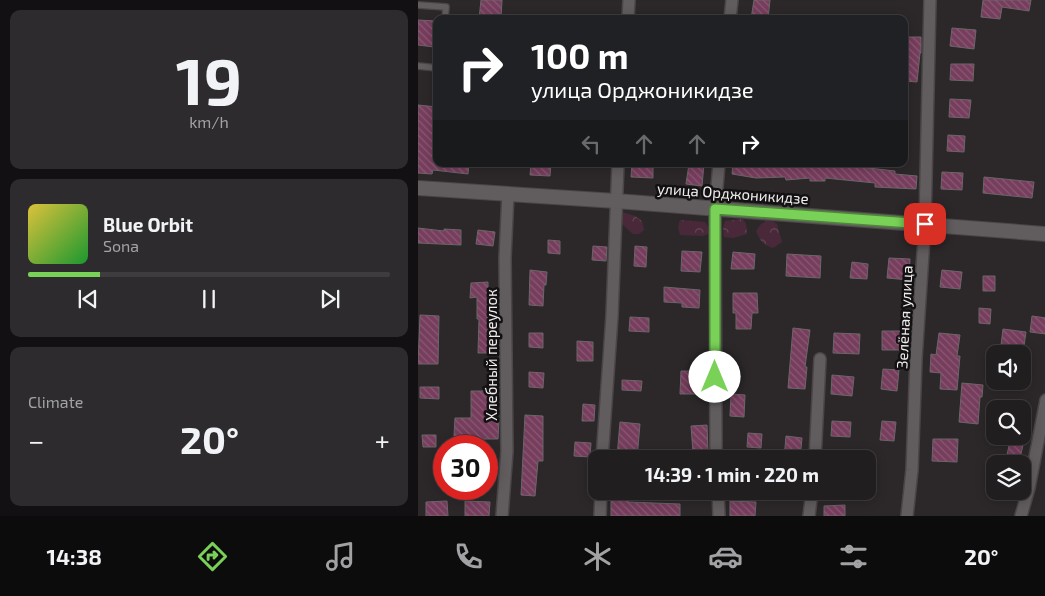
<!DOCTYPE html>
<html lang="en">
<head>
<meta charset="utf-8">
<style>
	:root { --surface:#211e20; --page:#2d2b2d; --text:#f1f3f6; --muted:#a2a2a5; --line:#3e3c3e; --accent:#79d157 }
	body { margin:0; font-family:"Exo 2",sans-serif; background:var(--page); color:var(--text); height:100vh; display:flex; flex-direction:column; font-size:19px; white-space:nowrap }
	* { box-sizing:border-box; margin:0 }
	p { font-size:16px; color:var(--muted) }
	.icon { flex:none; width:28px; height:28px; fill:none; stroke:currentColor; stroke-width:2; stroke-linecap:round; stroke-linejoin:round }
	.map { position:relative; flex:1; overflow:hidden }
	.drawer { display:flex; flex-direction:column; gap:10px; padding:10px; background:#121012; width:418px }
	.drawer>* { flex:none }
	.top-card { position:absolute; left:15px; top:15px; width:475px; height:152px; border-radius:10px; box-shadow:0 2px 12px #0003,0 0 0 1px var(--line); background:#202124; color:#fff; overflow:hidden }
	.controls { position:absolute; left:568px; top:345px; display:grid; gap:10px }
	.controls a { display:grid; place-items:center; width:45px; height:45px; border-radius:10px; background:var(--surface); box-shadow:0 2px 12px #0003,0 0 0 1px var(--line); font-size:25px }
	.speed { position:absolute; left:15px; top:435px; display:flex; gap:10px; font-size:25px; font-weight:700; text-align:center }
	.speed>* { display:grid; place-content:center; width:65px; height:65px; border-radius:50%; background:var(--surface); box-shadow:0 2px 12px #0003,0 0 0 1px var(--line); line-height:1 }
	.speed .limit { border:8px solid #d22; background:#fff; color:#111 }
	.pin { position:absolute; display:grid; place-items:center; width:42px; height:42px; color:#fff; margin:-21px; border-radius:10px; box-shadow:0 2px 8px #0006 }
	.me { position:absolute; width:55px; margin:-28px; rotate:0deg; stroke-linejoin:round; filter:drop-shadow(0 0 4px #0008) }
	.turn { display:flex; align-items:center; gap:18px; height:105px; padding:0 15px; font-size:22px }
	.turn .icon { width:65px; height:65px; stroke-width:2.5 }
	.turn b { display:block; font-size:35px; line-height:42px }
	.lanes { display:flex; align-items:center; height:48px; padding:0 15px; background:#0003; justify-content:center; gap:25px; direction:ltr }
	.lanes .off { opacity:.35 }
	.big { font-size:38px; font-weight:700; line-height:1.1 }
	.drawer .tile { flex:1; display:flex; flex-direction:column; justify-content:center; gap:8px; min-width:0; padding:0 18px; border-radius:10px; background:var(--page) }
	.drawer .dial { align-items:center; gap:0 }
	.dial b { font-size:65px; line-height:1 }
	.song { display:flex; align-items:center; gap:15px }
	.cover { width:60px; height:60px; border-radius:8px; background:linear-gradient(135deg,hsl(50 70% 55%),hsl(130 70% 35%)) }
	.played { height:5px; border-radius:2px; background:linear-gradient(90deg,var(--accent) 20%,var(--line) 20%) }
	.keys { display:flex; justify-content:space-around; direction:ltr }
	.heat { display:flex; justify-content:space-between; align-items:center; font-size:28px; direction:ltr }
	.trip { position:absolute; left:170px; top:450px; width:288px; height:50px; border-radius:10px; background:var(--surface); box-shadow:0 2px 12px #0003,0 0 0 1px var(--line); font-weight:700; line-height:50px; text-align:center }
	.dock { display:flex; height:80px; justify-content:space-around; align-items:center; background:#0d0c0d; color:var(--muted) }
	.dock .icon { width:35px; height:35px }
	.dock .selected { color:var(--accent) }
	.dock b { font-size:22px; color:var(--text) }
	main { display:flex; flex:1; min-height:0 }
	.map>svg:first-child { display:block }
	.forest { fill:url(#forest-crowns) }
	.building { fill:url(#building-back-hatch); stroke:#6b6669 }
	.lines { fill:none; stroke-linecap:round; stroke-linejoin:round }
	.service-casing { stroke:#4a4648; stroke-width:8 }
	.minor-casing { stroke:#4a4648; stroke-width:14 }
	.tertiary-casing { stroke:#4a4648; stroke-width:16 }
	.service { stroke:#615c5e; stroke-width:5.5 }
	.minor { stroke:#615c5e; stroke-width:11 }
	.tertiary { stroke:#615c5e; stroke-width:14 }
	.route-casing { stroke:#4f8839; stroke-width:12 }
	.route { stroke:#79d157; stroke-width:9 }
	.labels { text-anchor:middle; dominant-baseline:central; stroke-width:5; stroke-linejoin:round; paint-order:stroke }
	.street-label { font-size:15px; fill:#f1eef0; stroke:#131112 }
</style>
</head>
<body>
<main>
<section class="drawer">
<div class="tile dial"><b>19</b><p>km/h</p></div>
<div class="tile">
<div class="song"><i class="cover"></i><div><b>Blue Orbit</b><p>Sona</p></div></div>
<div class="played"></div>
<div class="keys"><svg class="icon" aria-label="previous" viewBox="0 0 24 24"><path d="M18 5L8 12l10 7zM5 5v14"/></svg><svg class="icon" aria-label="pause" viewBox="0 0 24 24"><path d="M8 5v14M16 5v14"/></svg><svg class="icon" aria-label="next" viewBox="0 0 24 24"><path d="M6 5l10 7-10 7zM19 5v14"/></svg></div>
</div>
<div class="tile"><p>Climate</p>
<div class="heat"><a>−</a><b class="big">20°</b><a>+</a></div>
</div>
</section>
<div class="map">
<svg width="628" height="516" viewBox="0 0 628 516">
	<defs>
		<pattern id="forest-crowns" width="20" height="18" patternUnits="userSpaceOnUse" patternTransform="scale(1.25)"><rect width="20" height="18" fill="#482839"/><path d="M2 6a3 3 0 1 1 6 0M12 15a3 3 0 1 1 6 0" fill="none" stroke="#634856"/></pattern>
		<pattern id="building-back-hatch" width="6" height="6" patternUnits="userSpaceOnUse" patternTransform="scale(1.25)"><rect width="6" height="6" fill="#763d5c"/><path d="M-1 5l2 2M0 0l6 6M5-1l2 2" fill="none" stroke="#8a5974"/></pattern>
	</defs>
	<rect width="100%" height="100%" fill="#2c282a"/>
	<!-- forest -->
	<path class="forest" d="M204,212L217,216L224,221L226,230L221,234H215L205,225L202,217Z
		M325,219L328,224L329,234L315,238L306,237L305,227L307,221Z
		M351,219L359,224L364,242L355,248C345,245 342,241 338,231L343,224Z
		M262,220L287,222L291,228L290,234L285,236L262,235L260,227Z"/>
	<!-- building -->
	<path class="building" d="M63,0H84L83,19H61Z
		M336,0H352L350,19H333Z
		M565,0H613L611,11L584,7L582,19L563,17Z
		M0,20L18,21L16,47L0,45Z
		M534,28L558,30L556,49L532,46Z
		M486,37H503V53H502L499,82L486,81Z
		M533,64H556L555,81L532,80Z
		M532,99L553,100L551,118L531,117Z
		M0,105L19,107V128L16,127V164H51L50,174L15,170L14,174L0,173Z
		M530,135L547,136L546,152L529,151Z
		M113,164H133L132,176L112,175Z
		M214,164H235V178L213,177Z
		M271,164H286L284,186L268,184Z
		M315,164L422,165V164H427L442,165V167L477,171V174L499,176L498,189L457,187V183L407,178V181H392V178L368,180L367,177L338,178L314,174Z
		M524,172L545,173L544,190L523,189Z
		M566,177L616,182L614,198L565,193Z
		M0,228L26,231V229L43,230V245L0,243Z
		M60,230L77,232L75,246L58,244Z
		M130,240L142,241V254L130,253Z
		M175,246L189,247L188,261L174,260Z
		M217,246L229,247L228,267L216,266Z
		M264,251L284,252L282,272L263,271Z
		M315,252L337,254L336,269H313Z
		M369,254L403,256L402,278L368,276Z
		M471,258L492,259L491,280L469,278Z
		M434,262L450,264L449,279L432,278Z
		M112,270L129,272L128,285H126L125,306L111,305Z
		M524,270L544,272L542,289L522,287Z
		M565,276H577V291H565Z
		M70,282V306H75V353H60L61,319H59V297L52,298L53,283Z
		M246,287L282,290L281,308L264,307V303L246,302Z
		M315,293H339L340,313H334L333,329H318V313H315Z
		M561,308L573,309L572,324L561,323Z
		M2,315L21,316L20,364H0Z
		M614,316L628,318V334L612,332Z
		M212,317L231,318V332L211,331Z
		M375,328L392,330L387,367H389L387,389L370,388Z
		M585,329L608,332L605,353L613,354L610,382H604V354H590L591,346L583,345Z
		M464,331H482L481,350H464Z
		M111,333H125V348L111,347Z
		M416,333L442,334L441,354L415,353Z
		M521,333L542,335L539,356H542L539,390L522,389L523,373L512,372L513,354L518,355Z
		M159,341L175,342V361H159Z
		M465,369L481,370L479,391L463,389Z
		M263,371H284V394H262Z
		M111,372L126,373L125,388L111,387Z
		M414,375L436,377L434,396L413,394Z
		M204,380L224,381L223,391L204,390Z
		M544,383L565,385L564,397H562L560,424L541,422Z
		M2,387H21V399L2,398Z
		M53,391H70L71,418L81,419L80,439H66V446H43L44,437L36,436L37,418H53Z
		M313,394L327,395L326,417L312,416Z
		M165,404L177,405L176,421H164Z
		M107,415L125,416V461H120L117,496L103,495Z
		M414,421L433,422L432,437L413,436Z
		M464,421L478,422L476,441L462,440Z
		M202,422L222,424L219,459L199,457Z
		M289,425L290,452L275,453L273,426Z
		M330,433L344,434L343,448L329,447Z
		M4,435H18V447H5Z
		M368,436L384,438L382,459H366Z
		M594,438L606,441L602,458L589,455L592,441H594Z
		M515,439H540L539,462L514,461Z
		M157,442L173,443L172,457L156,456Z
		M193,498H210V502L262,504V516H193Z
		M29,501L30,516H8V502Z
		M47,501L72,502L71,516H47Z
		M312,501L338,502L337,516H312Z
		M427,505V516H406V506Z"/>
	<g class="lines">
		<defs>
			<path id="service" d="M0,5L28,7L27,19
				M0,66L19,68"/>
			<path id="minor" d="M210,19L211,0
				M312,19L314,0
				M184,459L194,316L200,164
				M298,459L297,209L301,164
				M397,459L402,359
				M300,491L301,516
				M84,516L89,451L87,258L90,194
				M182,516L183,491
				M391,516L394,491
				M489,516L494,470L498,359L507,223L512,0
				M603,516L611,488L628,400"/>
			<path id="tertiary" d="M0,188L198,201L628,234"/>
		</defs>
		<!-- service casing -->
		<use href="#service" class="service-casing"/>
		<!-- minor casing -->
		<use href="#minor" class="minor-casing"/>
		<!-- tertiary casing -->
		<use href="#tertiary" class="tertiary-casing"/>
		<!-- service -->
		<use href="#service" class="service"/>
		<!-- minor -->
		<use href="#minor" class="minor"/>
		<!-- tertiary -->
		<use href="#tertiary" class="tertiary"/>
	</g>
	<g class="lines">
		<defs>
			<path id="route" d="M297,377V209L507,224"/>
		</defs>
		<!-- route casing -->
		<use href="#route" class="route-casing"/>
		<!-- route -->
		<use href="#route" class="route"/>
	</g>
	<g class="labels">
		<!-- street labels -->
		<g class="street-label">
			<text transform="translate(315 193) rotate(4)">улица Орджоникидзе</text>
			<text transform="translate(486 317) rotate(-87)">Зелёная улица</text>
			<text transform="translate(73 355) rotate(-90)">Хлебный переулок</text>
		</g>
	</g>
</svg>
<div class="controls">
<a><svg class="icon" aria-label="sound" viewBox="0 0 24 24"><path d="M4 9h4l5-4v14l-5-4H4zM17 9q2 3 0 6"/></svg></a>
<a><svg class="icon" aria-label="search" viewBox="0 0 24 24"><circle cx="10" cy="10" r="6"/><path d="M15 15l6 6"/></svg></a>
<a><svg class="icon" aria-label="layers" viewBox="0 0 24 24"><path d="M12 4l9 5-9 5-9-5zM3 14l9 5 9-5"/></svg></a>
</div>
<div class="speed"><div class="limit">30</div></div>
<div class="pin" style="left:507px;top:224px;background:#d93025"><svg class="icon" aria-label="arrive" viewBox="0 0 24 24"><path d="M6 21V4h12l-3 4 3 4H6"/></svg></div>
<svg class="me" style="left:297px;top:377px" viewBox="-20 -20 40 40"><circle r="19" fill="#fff"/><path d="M0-13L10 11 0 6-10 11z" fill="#79d157"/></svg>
<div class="trip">14:39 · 1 min · 220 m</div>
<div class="top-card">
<div class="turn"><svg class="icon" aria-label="right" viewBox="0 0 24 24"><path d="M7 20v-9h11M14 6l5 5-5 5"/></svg><div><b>100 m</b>улица Орджоникидзе</div></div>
<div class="lanes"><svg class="icon off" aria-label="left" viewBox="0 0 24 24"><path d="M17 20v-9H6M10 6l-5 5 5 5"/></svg><svg class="icon off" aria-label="ahead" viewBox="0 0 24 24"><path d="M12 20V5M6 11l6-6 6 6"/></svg><svg class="icon off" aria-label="ahead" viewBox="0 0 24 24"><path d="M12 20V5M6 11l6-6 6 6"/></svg><svg class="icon" aria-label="right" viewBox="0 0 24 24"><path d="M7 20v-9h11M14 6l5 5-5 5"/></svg></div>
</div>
</div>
</main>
<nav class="dock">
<b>14:38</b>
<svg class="icon selected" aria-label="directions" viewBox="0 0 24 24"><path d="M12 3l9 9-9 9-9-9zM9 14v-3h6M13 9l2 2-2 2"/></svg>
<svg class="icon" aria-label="music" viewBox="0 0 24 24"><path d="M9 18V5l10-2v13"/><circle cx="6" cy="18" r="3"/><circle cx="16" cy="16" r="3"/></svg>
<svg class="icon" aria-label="phone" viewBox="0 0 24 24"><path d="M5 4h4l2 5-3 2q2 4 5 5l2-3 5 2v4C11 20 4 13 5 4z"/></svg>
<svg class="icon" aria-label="climate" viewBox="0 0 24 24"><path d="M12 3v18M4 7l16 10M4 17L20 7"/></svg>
<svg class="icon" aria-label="car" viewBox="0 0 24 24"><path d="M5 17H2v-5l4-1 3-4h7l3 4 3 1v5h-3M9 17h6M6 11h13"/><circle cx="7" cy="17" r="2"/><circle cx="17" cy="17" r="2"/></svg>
<svg class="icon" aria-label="filters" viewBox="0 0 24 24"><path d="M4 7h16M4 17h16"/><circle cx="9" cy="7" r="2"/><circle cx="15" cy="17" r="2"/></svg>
<b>20°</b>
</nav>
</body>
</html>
